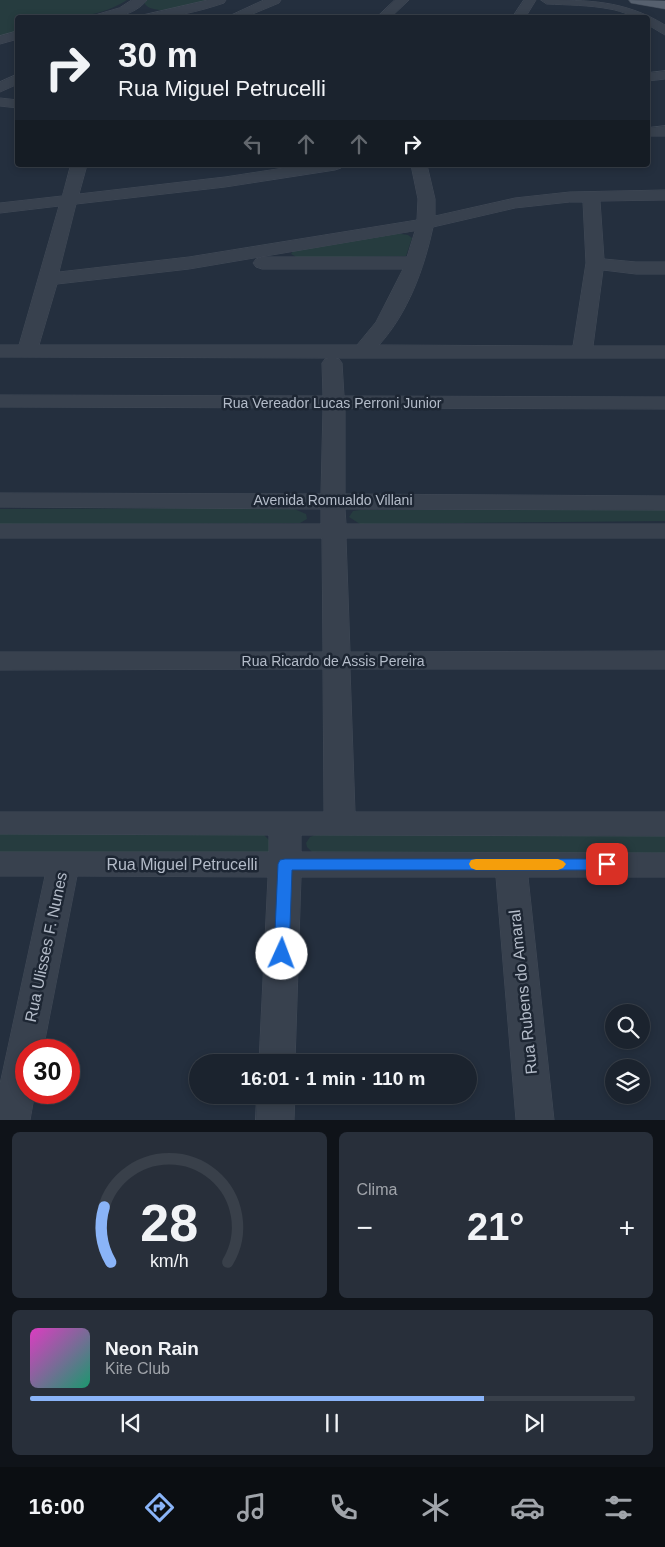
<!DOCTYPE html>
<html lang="pt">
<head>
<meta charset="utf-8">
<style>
	:root { --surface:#1b232e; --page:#282f3a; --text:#f1f3f6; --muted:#a0a4aa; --line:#39404a; --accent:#8ab4f8 }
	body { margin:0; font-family:Helvetica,sans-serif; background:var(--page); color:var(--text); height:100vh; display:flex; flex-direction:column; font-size:19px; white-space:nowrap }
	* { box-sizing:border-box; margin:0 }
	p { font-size:16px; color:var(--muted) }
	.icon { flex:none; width:28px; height:28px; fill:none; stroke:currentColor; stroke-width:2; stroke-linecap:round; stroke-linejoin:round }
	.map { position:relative; height:1120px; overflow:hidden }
	.drawer { display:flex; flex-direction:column; gap:12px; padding:12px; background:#0f1319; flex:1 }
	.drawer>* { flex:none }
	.banner { position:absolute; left:15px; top:15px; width:635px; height:152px; border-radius:5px; box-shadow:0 2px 8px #0003,0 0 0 1px var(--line); background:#1b232e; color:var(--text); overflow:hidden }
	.buttons { position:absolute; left:605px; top:1004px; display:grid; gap:10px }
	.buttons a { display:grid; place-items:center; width:45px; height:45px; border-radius:50%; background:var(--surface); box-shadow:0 2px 8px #0003,0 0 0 1px var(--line); font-size:25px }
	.speed { position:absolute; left:15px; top:1039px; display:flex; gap:10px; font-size:25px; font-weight:700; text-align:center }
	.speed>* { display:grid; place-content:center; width:65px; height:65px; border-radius:50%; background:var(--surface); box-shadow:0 2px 8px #0003,0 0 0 1px var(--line); line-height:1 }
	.speed .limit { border:8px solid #d22; background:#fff; color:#111 }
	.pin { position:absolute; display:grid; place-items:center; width:42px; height:42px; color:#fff; margin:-21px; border-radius:10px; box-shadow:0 2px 8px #0006 }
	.me { position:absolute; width:55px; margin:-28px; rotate:2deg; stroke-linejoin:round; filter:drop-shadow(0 0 4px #0008) }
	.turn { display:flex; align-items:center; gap:18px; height:105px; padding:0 20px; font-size:22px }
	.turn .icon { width:65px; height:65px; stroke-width:2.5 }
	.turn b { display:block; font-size:35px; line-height:42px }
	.lanes { display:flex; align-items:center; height:48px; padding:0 20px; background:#0003; justify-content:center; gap:25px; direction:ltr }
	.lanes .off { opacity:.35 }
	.big { font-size:38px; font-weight:600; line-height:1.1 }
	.drawer .widget { flex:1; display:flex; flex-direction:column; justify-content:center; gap:8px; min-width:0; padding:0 18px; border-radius:8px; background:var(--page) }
	.drawer .dial { align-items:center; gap:0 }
	.dial svg { height:130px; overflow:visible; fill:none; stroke:var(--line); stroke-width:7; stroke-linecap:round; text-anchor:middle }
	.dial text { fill:var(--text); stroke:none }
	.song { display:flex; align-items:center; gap:15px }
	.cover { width:60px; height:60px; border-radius:8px; background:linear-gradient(135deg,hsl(310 70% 55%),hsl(160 70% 35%)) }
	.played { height:5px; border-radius:2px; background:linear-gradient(90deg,var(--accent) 75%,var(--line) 75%) }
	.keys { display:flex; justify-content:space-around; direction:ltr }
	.heat { display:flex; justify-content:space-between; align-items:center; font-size:28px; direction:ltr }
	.drawer .tiles { flex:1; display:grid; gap:12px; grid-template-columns:1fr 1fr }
	.widget:last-child { grid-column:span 2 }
	.trip { position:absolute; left:189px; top:1054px; width:288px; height:50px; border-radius:25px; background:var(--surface); box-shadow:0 2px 8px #0003,0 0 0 1px var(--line); font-weight:600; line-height:50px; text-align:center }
	.tab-bar { display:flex; height:80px; justify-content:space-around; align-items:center; background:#0b0e12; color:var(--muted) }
	.tab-bar .icon { width:35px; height:35px }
	.tab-bar .selected { color:var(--accent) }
	.tab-bar b { font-size:22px; color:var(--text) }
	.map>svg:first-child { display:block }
	.green { fill:#263c3f }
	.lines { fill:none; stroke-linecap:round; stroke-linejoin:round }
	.minor-casing { stroke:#414a57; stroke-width:1 }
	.major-casing { stroke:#414a57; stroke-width:1 }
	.minor { fill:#38414e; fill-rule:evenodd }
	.major { fill:#56606e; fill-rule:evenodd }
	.route { fill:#1a73e8; stroke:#114b97 }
	.slow { fill:#f59e0b }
	.labels { text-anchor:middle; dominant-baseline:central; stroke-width:5; stroke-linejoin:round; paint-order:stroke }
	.street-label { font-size:14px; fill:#b4bcc9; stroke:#1d2633 }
	.near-street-label { font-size:16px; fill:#b4bcc9; stroke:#1d2633 }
</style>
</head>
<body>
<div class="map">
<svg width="665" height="1120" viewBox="0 0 665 1120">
	<rect width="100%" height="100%" fill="#242f3e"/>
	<!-- green -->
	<path class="green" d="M0,0H127C89,23 59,17 18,18L17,33L0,37Z
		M146,0H216C199,4 155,19 144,3Z
		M395,233L408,235L412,238L406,256L298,258L291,254L293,251Z
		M292,508L306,514L307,519L300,523L0,524V509Z
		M360,510H665V521L360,524L349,517L353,511Z
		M0,834H255L264,835L272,843L269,852L0,856Z
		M317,834H665V857L312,852L307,847L306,843L310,837Z"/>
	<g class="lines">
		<defs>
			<path id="minor" d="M132,0H147C134,16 113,18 94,18L95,15L119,8Z
				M208,0H226L224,3C197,12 172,18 143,18L144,15Z
				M264,0H281L279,3L243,18H225Z
				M395,0H409L390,18H376Z
				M524,0H536L525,18H512Z
				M541,0C588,0 624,0 665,25V35L648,25V18C633,18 623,11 610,9C589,5 568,5 547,4Z
				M18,31V39L0,44V36Z
				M665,71V79L648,81V73Z
				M18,74V84L0,92V82Z
				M0,98L18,100V108L0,106Z
				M665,126V136H648V128Z
				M71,165H87L79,194L225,177L303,165H343L341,168L335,170L225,187L76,204L59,272L189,257L417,220L418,199L411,165H427L435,199V216L515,198L570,192L665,190V200L600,201L604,259L636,262H665V274H636L603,270L593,346H665V358H335L339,359L342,363L344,396L665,397V409L345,408V494L665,496V510L345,509L346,524H665V538H346L350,652L665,651V669H350L355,812H665V836L301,835V852L665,853V877H528L554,1120H516L496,877H301L295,1062H259L268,877L77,876L43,1050H26V1092H35L30,1120H0V1084L45,876H0V852H269V835L0,834V812H324L323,669L0,670V652H323L322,538H0V524H321V509L0,507V493L321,494L323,408L0,407V395L323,396L322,363L325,359L329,358L0,357V345H19L59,206L0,213V203L62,196ZM570,202H583L586,263L573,346L379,345C408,313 424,269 433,227L515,208ZM415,231L407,257H262L256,259L253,263L256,267L262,269H403L376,322L357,345H39L57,284L189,269Z
				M257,1095H295L294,1120H256Z"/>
			<path id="major" d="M629,0L665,1V9L631,3Z"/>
		</defs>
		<!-- minor casing -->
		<use href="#minor" class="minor-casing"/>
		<!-- major casing -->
		<use href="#major" class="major-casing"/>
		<!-- minor -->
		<use href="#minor" class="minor"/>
		<!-- major -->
		<use href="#major" class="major"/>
	</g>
	<!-- route -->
	<path class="route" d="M285,859H607L612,861L614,864L612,868L607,870H292L289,954L287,958L282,960L276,958L274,954L278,864L280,860Z"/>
	<!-- slow -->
	<path class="slow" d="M476,859H558L563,861L566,864L563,868L558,870H476L471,868L469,864L471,860Z"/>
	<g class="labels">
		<!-- street labels -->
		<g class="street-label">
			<text x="332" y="403">Rua Vereador Lucas Perroni Junior</text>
			<text x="333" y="500">Avenida Romualdo Villani</text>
			<text x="333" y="661">Rua Ricardo de Assis Pereira</text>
		</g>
		<!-- near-street labels -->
		<g class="near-street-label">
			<text x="182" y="864">Rua Miguel Petrucelli</text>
			<text transform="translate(46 947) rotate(-78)">Rua Ulisses F. Nunes</text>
			<text transform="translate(523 992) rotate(-96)">Rua Rubens do Amaral</text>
		</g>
	</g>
</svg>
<div class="buttons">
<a><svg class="icon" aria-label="search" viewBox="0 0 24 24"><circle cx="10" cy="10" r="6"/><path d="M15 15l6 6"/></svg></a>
<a><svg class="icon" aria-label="layers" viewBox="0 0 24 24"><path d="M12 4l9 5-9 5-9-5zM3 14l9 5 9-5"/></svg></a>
</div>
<div class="speed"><div class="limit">30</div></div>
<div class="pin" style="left:607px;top:864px;background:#d93025"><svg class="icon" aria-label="arrive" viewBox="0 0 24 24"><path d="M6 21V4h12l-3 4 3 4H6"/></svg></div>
<svg class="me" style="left:282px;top:954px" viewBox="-20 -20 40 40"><circle r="19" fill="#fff"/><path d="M0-13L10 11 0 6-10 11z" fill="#1a73e8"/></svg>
<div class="trip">16:01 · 1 min · 110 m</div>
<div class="banner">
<div class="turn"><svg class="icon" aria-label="right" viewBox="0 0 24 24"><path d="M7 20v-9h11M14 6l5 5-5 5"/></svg><div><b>30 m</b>Rua Miguel Petrucelli</div></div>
<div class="lanes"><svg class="icon off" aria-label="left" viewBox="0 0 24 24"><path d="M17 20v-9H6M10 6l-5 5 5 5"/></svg><svg class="icon off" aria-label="ahead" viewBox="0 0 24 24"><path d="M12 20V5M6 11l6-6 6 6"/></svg><svg class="icon off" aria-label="ahead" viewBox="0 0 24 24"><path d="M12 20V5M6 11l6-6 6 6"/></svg><svg class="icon" aria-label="right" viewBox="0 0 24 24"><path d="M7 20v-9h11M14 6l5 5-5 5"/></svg></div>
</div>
</div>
<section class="drawer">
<div class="tiles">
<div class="widget dial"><svg viewBox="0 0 100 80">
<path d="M14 69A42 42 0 1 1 86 69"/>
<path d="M14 69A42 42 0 0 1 10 35" stroke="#8ab4f8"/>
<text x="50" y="56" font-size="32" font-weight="700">28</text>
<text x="50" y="72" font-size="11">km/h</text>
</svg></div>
<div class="widget"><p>Clima</p>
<div class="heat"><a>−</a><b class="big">21°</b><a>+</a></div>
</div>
<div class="widget">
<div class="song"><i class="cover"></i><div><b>Neon Rain</b><p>Kite Club</p></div></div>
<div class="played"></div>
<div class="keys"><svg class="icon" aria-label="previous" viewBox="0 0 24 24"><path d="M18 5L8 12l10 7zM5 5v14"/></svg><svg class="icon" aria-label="pause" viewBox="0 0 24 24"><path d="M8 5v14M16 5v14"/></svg><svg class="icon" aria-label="next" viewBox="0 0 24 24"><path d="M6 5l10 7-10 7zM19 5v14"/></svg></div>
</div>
</div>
</section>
<nav class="tab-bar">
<b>16:00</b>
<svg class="icon selected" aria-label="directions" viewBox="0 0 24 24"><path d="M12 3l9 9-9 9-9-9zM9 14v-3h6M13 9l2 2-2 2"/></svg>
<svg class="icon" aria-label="music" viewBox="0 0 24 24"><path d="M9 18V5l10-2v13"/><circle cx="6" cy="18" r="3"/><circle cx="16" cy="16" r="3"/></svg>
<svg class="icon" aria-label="phone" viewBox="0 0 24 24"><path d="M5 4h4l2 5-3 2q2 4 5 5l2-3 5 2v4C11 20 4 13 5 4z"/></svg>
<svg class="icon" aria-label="climate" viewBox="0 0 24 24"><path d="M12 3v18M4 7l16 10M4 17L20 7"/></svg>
<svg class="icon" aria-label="car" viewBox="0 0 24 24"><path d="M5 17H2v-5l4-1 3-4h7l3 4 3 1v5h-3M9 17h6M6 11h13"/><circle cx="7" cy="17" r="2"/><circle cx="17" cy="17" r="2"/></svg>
<svg class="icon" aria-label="filters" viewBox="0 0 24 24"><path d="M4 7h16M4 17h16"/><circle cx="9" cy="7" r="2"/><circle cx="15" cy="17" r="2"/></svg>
</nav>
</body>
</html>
